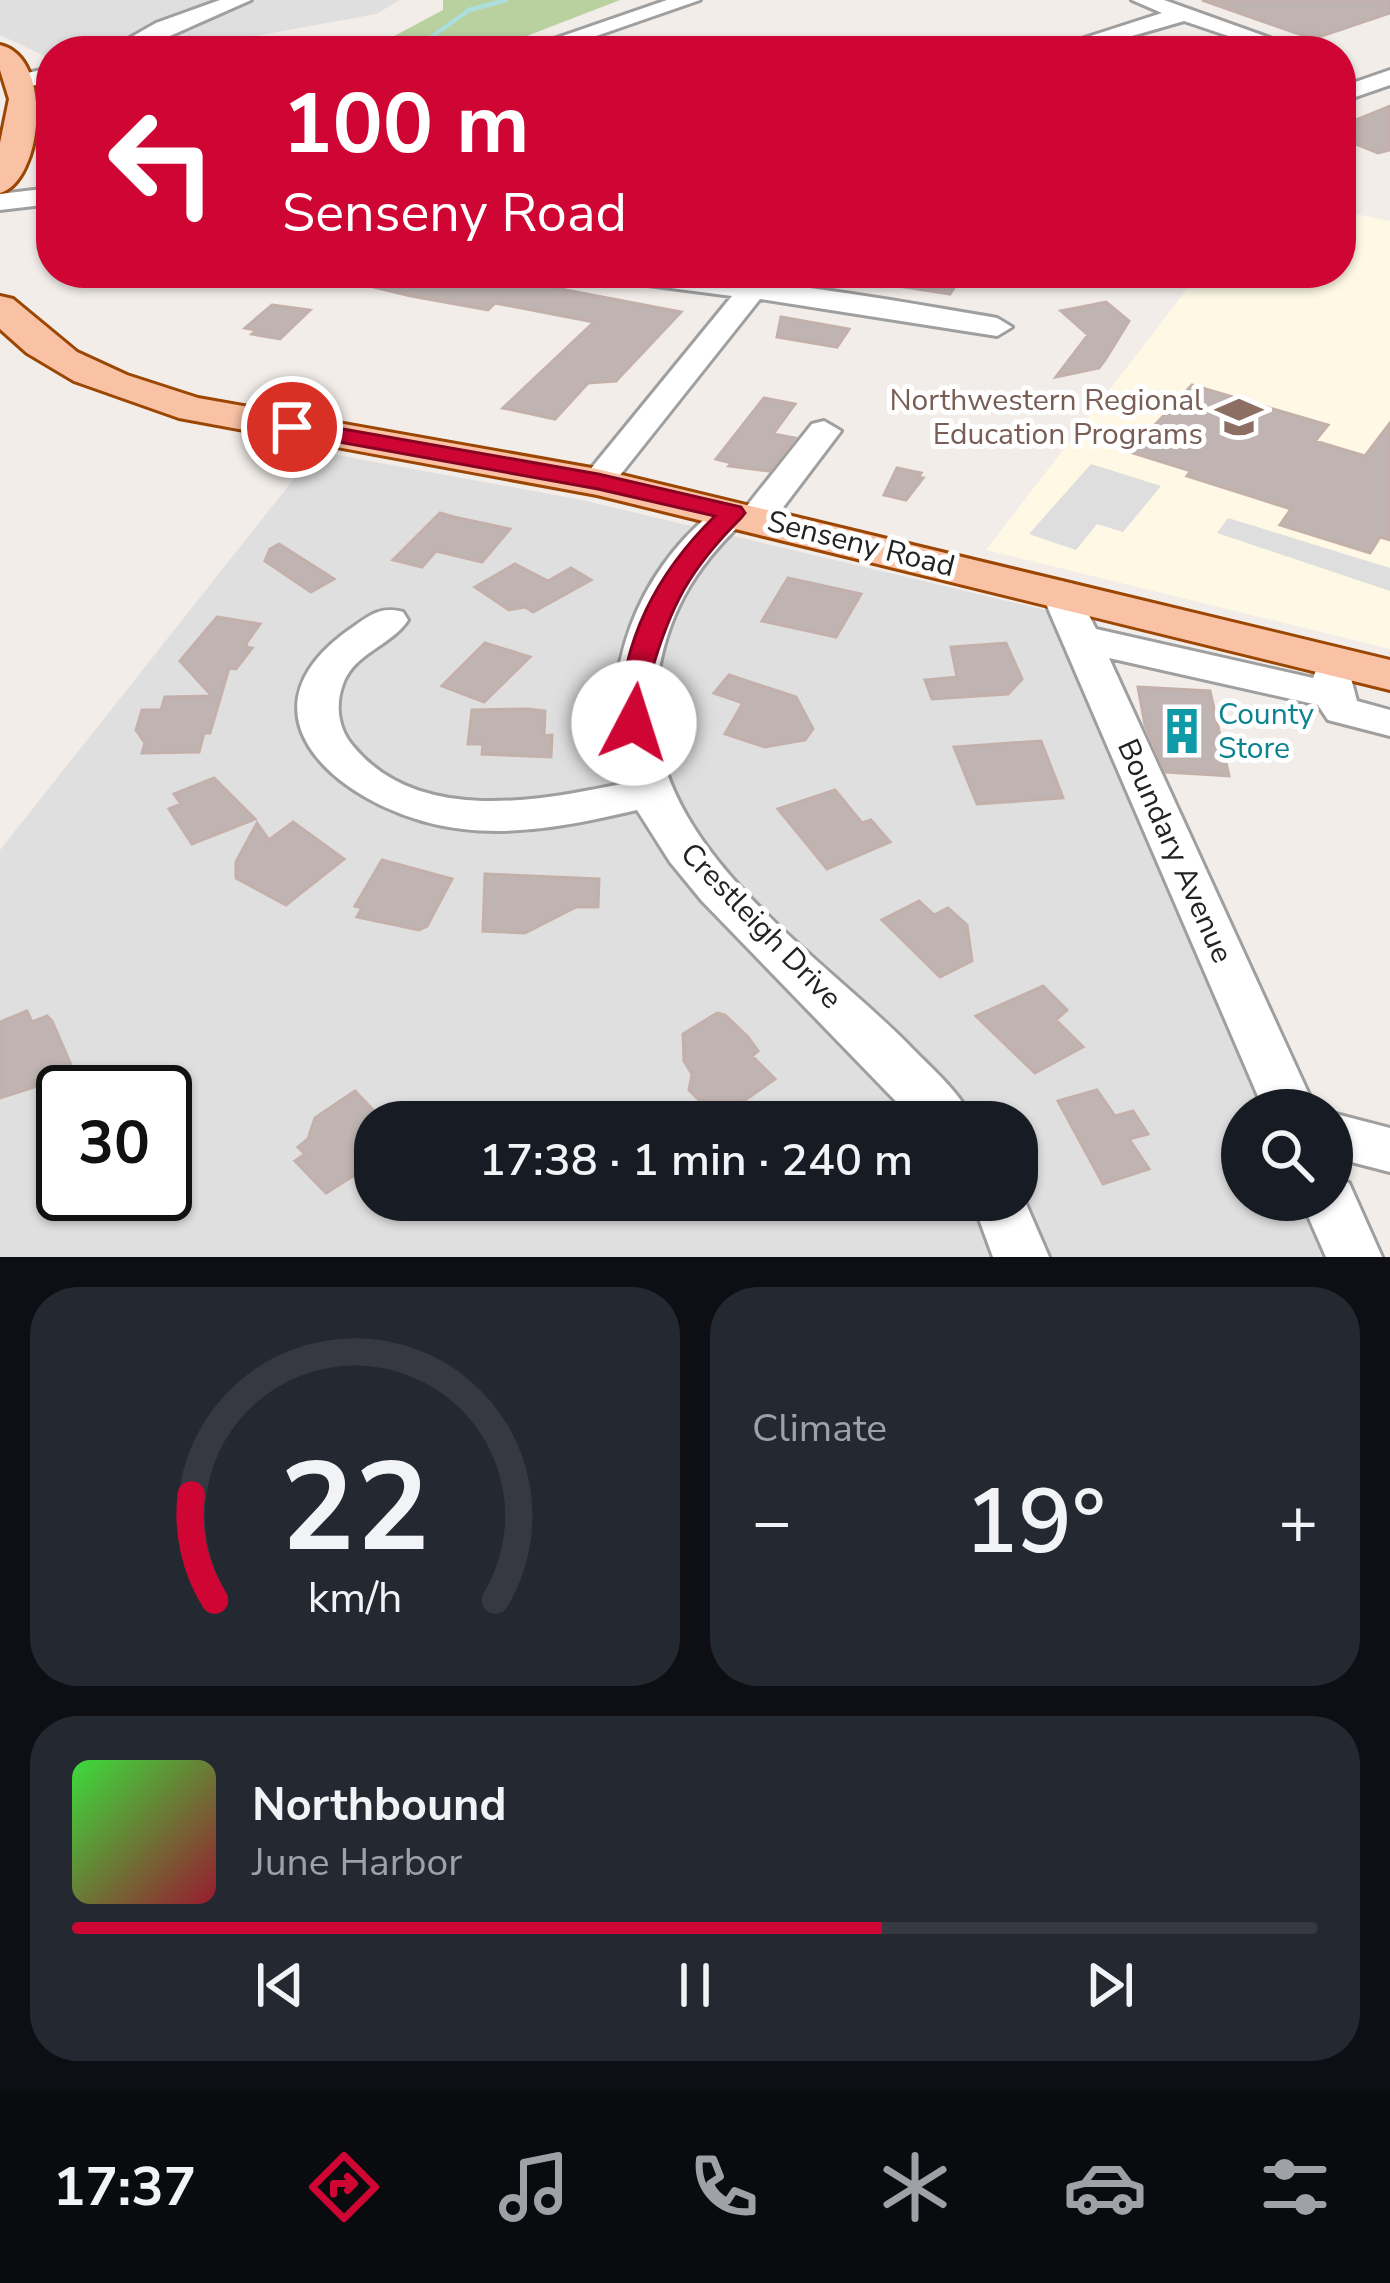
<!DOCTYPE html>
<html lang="en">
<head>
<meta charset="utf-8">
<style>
	:root { --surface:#171b24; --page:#242831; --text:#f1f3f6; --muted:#9ea1a6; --line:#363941; --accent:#cf0534 }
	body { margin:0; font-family:"Nunito Sans",sans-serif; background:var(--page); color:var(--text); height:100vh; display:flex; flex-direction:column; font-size:45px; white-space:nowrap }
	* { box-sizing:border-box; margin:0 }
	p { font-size:39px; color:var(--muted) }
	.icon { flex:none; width:66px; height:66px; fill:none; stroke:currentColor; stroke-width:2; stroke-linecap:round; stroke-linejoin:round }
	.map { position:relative; height:1257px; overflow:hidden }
	.sheet { display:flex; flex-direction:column; gap:30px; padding:30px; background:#0d0f14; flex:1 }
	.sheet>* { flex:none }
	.hud { position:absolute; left:36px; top:36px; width:1320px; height:252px; border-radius:48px; box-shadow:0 3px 9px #0004; background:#cf0534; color:#fff; overflow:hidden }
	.controls { position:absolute; left:1221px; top:1089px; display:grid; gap:24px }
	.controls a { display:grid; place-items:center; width:132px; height:132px; border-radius:50%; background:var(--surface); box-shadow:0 3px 9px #0004; font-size:60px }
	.speed { position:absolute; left:36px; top:1065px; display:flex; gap:24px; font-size:60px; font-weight:700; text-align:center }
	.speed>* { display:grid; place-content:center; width:156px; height:156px; border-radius:50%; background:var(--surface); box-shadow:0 3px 9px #0004; line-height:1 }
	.speed .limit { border:6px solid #111; border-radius:18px; background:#fff; color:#111 }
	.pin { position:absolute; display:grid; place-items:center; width:102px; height:102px; color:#fff; margin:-51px; border:6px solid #fff; border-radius:50%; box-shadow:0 3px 12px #0007 }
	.me { position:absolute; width:132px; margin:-66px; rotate:5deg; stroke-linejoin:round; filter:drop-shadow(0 0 9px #0008) }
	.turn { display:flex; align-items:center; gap:42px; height:252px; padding:0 48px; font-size:54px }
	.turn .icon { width:156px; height:156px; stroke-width:2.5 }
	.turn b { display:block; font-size:84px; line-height:102px }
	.big { font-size:90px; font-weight:600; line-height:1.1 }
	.sheet .card { flex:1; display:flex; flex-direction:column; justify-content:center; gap:18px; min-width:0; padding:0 42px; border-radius:48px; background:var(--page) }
	.sheet .dial { align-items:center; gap:0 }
	.dial svg { height:312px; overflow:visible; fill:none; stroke:var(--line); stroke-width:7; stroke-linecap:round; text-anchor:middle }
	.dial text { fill:var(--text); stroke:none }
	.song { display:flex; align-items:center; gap:36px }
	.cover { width:144px; height:144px; border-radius:18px; background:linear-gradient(135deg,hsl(120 70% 55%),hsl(350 70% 35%)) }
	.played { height:12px; border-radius:6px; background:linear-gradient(90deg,var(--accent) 65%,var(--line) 65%) }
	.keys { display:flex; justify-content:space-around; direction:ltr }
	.heat { display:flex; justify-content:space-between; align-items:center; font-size:66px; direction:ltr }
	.sheet .tiles { flex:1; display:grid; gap:30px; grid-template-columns:1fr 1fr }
	.card:last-child { grid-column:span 2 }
	.trip { position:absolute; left:354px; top:1101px; width:684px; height:120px; border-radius:48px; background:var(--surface); box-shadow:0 3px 9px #0004; font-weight:600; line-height:120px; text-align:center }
	.dock { display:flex; height:192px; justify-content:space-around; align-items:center; background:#090b0e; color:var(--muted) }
	.dock .icon { width:84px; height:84px }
	.dock .current { color:var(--accent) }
	.dock b { font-size:54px; color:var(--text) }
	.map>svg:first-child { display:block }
	.residential { fill:#e0dfdf; fill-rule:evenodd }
	.education { fill:#fef8e5 }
	.forest { fill:#b9d09f }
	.parking { fill:#dedede }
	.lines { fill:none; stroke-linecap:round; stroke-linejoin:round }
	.stream { stroke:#abdedd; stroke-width:4.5 }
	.building { fill:#bfb4b2; stroke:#c3b0ab; stroke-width:3 }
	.minor-casing { stroke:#9f9f9f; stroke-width:6 }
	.major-casing { stroke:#9c4604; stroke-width:6 }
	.minor { fill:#fff; fill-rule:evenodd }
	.major { fill:#fac2a5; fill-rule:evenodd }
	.route { fill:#cf0534; stroke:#870322; stroke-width:3 }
	.labels { text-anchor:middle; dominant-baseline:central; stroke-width:10; stroke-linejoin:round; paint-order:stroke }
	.education-label { font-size:30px; fill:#785e54; stroke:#fff; text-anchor:end }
	.street-label { font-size:30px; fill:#222; stroke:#fff }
	.culture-label { font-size:30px; fill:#0d838f; stroke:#fff; text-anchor:start }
</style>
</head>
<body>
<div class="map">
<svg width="1390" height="1257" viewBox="0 0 1390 1257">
	<rect width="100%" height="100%" fill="#f2ede9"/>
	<!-- residential -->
	<path class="residential" d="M0,0H400L376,14L172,51H51V59L0,35Z
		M316,451L582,500L1050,611L1268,1110H1242V1200H1307L1332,1257H0V850ZM63,1092H165V1194H63ZM375,1122H1017V1200H375Z"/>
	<!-- education -->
	<path class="education" d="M1341,211L1390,221V649L986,550L1191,284L1213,273H1341Z"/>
	<!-- forest -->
	<path class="forest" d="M443,0H620L488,51H366L443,10Z"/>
	<!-- parking -->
	<path class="parking" d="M1091,464L1161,486L1123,532L1097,524L1076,550L1029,534Z
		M1228,518L1390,568V591L1217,533Z"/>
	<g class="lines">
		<!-- stream -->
		<path class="stream" d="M412,51L469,10L506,0
			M34,149L51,151"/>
	</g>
	<!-- building -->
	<path class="building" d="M1202,0H1390V13L1313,39Z
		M1390,106V150L1378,153L1341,138V126Z
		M354,273L508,279L681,312L616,381L588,383L555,419L503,408L594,322L495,303L488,310L411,296L353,282Z
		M893,273H963L950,294L892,285Z
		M1106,302L1129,321L1105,360L1099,368L1056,377L1088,335L1061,311Z
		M272,305L310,310L280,339L252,334L256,330L245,328Z
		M781,317L849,329L837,347L777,337Z
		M1192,385L1328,425L1315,441L1365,456L1390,423V540L1380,537L1370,553L1280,525L1291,509L1187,476L1191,471L1130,452Z
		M764,398L795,404L773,434L795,438L769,471L729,466L732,463L716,459Z
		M897,468L921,473L918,477L923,478L906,500L884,495Z
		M440,513L454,517L510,529L482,562L436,551L422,567L393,560Z
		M279,544L334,579L311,592L265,561L270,549Z
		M515,564L548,581L571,568L591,580L533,612L525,607L509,610L475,587Z
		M788,578L861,594L836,637L762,621Z
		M217,617L260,624L247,642L246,647L252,648L236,669L229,668L210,733H204L199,752L142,753L145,743L136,730L142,710H161L165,697L212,696L180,661Z
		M485,643L530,657L484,702L442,686Z
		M1006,643L1022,679L1008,694L932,699L925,680L957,677L951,647Z
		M729,675L796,697L813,729L805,740L765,747L725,734L743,703L714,693Z
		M1138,687L1210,691L1229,776L1166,772L1145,725Z
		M528,709L545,711L544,736L552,735L551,757L482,754L483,744H468L472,710Z
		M1041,741L1063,798L977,804L954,747Z
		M214,778L255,819L192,844L169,809L181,804L174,794Z
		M835,790L862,823L871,820L890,842L827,869L778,809Z
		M293,822L344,859L286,905L236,878V862L257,823L269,840Z
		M382,860L452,879L427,926L419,930L357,917L362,908L355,906Z
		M485,874L599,879L598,907H576L525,933L483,931Z
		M919,901L934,915L948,908L967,925L972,961L940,977L882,920Z
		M1043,986L1067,1010L1056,1020L1083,1047L1035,1073L976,1016Z
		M27,1011L32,1022L47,1016L52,1021L75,1074L0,1098V1022Z
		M717,1013L725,1015L748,1037L758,1051L752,1056L775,1079L714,1122H666L700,1101L689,1090L692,1074L684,1061L683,1034Z
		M1097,1090L1115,1116L1133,1111L1148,1134L1129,1139L1149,1169L1103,1184L1058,1101Z
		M355,1091L375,1112V1162L326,1193L295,1161L305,1154L298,1147L308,1139L315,1118Z"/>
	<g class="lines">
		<defs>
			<path id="minor" d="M220,0H251L136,51H107L156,23Z
				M667,0H700L553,51H519Z
				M1132,0H1164L1306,51H1273L1184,21L1080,51H1044L1162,13Z
				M51,68V82L21,88L9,81L13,76Z
				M1390,70V85L1341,102V87Z
				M51,188V204L0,210V194Z
				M611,273C741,273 869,296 997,318L1012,327L997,336L760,299L609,489H585L580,482L732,296L625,282Z
				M824,421L841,431L769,526L756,529L742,523C694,568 666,616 657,682C636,838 813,948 909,1045C932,1069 960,1092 974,1122H916L702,901L670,862L637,810C581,823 521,836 463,829C357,818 218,719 353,627C370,615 381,606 403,612L408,620C391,646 354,653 343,684C335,705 338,729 353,746C418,825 539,801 626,783C596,691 629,590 698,525C714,510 724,498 746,507L812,424Z
				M1060,581L1073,584L1096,629L1313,678L1319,663L1333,660L1347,663L1357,701L1390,710V736L1328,720L1318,705L1109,658L1316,1110H1264L1041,592L1047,584Z
				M1332,1113L1390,1128V1172L1332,1157Z
				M1332,1178L1349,1183L1382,1257H1326L1301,1200H1332Z
				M1017,1183L1049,1257H993L972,1200H1017Z"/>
			<path id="major" d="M0,45C55,58 42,182 0,193V143L9,99L0,70Z
				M0,296L13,299L77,352L127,375L198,398L597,469L1390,660V690L597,495L179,418L74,381L27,353L0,329Z"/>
		</defs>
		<!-- minor casing -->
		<use href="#minor" class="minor-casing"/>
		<!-- major casing -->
		<use href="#major" class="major-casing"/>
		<!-- minor -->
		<use href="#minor" class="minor"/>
		<!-- major -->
		<use href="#major" class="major"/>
	</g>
	<!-- route -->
	<path class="route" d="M292,420L598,474L741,507L745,513L741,518C690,569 671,604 651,673C646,692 653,713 644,730L634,732L619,723C622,640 656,574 715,516L598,489L284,432V422Z"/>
	<!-- icons -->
	<defs>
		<symbol id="school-bare" viewBox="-9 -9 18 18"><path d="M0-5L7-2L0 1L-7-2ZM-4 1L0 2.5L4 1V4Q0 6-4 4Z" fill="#8d6e63" stroke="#fff" stroke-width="2.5" paint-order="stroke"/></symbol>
		<symbol id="building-bare" viewBox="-9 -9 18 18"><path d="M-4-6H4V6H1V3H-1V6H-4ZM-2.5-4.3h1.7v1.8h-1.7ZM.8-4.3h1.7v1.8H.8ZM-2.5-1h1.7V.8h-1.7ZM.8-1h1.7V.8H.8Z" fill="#0f9aa8" stroke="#fff" stroke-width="2.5" paint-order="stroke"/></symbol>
	</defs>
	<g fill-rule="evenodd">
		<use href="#school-bare" x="1206" y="384" width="66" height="66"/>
		<use href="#building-bare" x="1149" y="698" width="66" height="66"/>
	</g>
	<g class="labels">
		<!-- education labels -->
		<g class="education-label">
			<text x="1203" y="400">Northwestern Regional<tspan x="1203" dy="34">Education Programs</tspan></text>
		</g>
		<!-- street labels -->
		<g class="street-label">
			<text transform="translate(861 544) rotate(14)">Senseny Road</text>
			<text transform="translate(1175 851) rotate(66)">Boundary Avenue</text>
			<text transform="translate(761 926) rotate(46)">Crestleigh Drive</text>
		</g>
		<!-- culture labels -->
		<g class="culture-label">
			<text x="1218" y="714">County<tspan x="1218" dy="34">Store</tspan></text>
		</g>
	</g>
</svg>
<div class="controls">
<a><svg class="icon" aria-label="search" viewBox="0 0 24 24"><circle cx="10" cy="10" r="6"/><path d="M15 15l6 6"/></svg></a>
</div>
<div class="speed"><div class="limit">30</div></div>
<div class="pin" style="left:292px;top:427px;background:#d93025"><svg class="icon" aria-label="arrive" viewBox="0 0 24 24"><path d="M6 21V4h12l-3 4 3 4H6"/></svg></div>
<svg class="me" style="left:634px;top:723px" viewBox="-20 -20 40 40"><circle r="19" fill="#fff"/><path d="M0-13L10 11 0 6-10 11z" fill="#cf0534"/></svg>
<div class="trip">17:38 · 1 min · 240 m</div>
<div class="hud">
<div class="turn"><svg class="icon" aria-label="left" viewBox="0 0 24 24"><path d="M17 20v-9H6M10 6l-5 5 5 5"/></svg><div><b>100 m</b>Senseny Road</div></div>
</div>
</div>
<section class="sheet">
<div class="tiles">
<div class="card dial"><svg viewBox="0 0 100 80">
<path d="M14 69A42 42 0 1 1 86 69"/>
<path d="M14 69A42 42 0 0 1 8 42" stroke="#cf0534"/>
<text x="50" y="56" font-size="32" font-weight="700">22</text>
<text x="50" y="72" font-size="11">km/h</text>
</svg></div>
<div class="card"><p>Climate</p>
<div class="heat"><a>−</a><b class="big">19°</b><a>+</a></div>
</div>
<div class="card">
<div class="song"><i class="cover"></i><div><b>Northbound</b><p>June Harbor</p></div></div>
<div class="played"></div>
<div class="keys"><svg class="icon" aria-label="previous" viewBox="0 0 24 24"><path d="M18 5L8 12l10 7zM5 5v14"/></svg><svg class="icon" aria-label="pause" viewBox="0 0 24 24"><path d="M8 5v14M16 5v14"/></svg><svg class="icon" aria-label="next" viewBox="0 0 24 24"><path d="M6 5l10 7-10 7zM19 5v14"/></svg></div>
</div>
</div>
</section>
<nav class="dock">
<b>17:37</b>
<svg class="icon current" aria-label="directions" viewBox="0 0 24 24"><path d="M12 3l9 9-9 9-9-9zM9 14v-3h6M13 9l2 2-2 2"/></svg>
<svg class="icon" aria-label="music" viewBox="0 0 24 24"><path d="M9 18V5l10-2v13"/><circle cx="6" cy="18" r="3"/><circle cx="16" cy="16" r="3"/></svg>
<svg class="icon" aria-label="phone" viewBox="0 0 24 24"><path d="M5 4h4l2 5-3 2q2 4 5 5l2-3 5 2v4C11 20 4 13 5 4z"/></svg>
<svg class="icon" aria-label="climate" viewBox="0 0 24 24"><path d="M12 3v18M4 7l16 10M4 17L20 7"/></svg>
<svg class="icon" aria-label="car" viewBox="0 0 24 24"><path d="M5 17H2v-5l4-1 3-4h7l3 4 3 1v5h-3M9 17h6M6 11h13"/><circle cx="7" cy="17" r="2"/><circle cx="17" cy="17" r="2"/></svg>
<svg class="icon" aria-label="filters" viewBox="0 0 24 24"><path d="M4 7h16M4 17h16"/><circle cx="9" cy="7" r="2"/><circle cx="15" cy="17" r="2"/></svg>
</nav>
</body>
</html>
